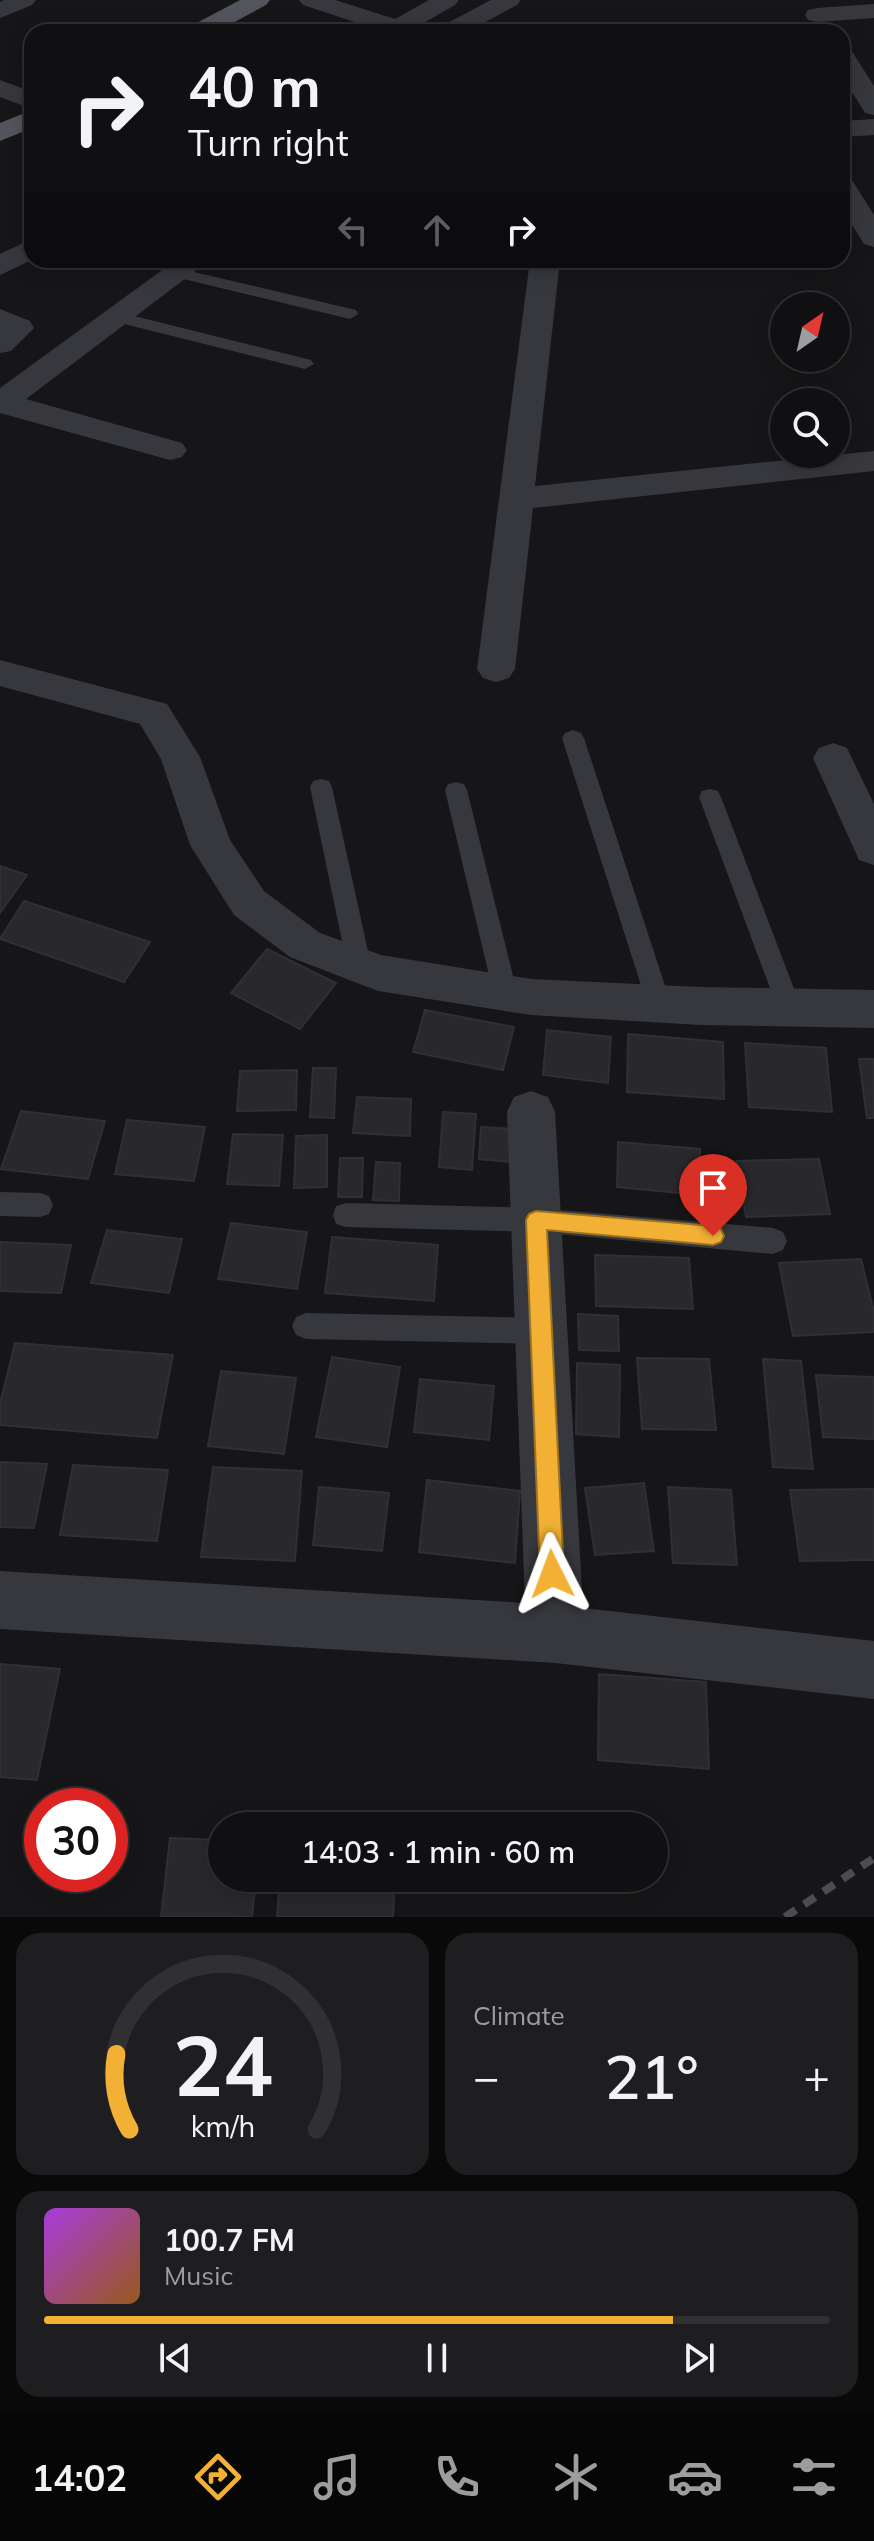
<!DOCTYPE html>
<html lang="en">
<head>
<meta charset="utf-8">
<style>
	:root { --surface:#101012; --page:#1e1e20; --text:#f1f3f6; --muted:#9c9d9f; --line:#303032; --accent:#f2b134 }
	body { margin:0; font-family:Mulish,sans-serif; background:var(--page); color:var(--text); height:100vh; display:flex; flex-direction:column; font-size:30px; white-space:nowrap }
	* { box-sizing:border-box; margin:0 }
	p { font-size:26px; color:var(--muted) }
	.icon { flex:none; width:44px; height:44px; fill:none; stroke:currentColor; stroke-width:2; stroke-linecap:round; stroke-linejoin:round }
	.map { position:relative; height:1917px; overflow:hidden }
	.panel { display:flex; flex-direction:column; gap:16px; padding:16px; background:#09090a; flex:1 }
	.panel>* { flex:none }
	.top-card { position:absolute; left:24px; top:24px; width:826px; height:244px; border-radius:24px; box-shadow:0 4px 20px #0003,0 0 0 2px var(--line); background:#101012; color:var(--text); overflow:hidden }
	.needle { width:52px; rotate:34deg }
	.tools { position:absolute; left:770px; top:292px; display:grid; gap:16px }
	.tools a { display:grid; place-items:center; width:80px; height:80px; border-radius:50%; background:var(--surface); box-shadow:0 4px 20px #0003,0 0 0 2px var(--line); font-size:40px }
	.speed { position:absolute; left:24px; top:1788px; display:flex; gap:16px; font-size:40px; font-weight:700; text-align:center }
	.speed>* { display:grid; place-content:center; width:104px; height:104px; border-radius:50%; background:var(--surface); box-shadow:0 4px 20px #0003,0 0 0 2px var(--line); line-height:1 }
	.speed .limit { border:12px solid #d22; background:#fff; color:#111 }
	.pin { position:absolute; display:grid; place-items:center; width:68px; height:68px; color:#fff; margin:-82px -34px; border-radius:50% 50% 50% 0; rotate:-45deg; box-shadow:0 0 8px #0007 }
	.pin .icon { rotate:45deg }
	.me { position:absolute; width:88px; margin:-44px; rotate:357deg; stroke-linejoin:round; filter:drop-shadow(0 0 6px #0008) }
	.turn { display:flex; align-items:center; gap:28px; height:168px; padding:0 32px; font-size:36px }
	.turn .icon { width:104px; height:104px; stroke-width:2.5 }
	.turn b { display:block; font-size:56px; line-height:68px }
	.lanes { display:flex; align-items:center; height:76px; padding:0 32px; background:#0003; justify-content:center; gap:40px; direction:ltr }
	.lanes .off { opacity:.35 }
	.big { font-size:60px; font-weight:600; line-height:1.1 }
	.panel .card { flex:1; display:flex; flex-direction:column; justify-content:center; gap:12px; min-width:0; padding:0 28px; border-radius:24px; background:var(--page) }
	.panel .dial { align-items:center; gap:0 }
	.dial svg { height:208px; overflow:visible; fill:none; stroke:var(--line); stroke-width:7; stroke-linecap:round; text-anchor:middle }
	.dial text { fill:var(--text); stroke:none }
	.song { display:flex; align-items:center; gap:24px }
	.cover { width:96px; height:96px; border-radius:12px; background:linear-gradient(135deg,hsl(280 70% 55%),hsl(30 70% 35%)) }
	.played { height:8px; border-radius:4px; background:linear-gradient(90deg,var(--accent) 80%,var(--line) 80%) }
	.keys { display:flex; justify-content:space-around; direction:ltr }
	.heat { display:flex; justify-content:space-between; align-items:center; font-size:44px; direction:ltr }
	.panel .tiles { flex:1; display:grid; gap:16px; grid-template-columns:1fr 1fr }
	.card:last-child { grid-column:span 2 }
	.trip { position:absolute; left:208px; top:1812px; width:460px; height:80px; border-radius:40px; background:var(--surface); box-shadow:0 4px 20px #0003,0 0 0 2px var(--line); font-weight:600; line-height:80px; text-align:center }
	.menu { display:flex; height:128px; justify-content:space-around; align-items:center; background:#060607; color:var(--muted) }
	.menu .icon { width:56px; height:56px }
	.menu .current { color:var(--accent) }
	.menu b { font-size:36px; color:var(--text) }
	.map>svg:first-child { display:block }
	.building { fill:#29292c; stroke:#303034; stroke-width:2 }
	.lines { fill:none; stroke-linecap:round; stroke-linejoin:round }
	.service { fill:#37383d; fill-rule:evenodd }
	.minor { fill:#37383d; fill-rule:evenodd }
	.primary { fill:#53555c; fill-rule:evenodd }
	.rail { stroke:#4a4c52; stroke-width:8; stroke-dasharray:13 10; stroke-linecap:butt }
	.route { fill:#f2b134; stroke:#9d7322; stroke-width:2 }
</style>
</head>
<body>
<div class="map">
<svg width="874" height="1917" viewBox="0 0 874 1917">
	<rect width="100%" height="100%" fill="#161618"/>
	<!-- building -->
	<path class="building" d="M0,866L27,875L0,913Z
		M24,901L150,942L124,982L0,939Z
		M267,949L336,983L300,1029L231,993Z
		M425,1010L514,1027L503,1070L413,1052Z
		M547,1030L611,1037L608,1083L543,1075Z
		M628,1034L723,1042L724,1099L627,1092Z
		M745,1043L826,1048L832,1112L749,1107Z
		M859,1059H874V1118H867Z
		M313,1068H336L334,1118L310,1117Z
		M297,1070L296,1110L237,1111L240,1071Z
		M357,1097L411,1099L410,1136L353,1133Z
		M21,1111L105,1121L88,1179L1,1169Z
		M443,1112L476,1114L472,1170L439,1167Z
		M127,1120L205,1127L194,1181L115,1174Z
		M481,1127L512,1129L510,1162L479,1159Z
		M233,1134L283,1135L279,1186L227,1184Z
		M327,1135V1187L294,1188L296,1136Z
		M618,1142L700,1149V1195L617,1187Z
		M340,1158H363L362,1197H338Z
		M819,1159L830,1214L746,1217L736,1161Z
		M376,1162L400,1163L399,1201L373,1200Z
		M231,1223L307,1232L297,1289L218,1279Z
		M107,1230L182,1239L169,1293L91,1283Z
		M332,1237L438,1245L434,1301L325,1293Z
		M0,1242L71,1245L61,1293L0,1291Z
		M595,1255L689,1258L693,1309L596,1306Z
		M861,1259L874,1312V1332L793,1336L779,1263Z
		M578,1314L618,1316L619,1351L579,1350Z
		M15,1343L173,1355L157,1438L0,1425V1404Z
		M332,1357L400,1367L387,1447L316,1437Z
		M637,1358L709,1359L716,1430L642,1429Z
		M763,1359L801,1361L813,1469L773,1467Z
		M577,1363L620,1365L619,1437L576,1434Z
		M221,1371L296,1378L284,1454L208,1446Z
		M816,1375L874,1377V1439L823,1437Z
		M420,1379L494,1386L489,1440L414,1432Z
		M0,1462L47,1464L34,1528L0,1527Z
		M73,1465L168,1470L157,1541L60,1535Z
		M213,1467L302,1471L295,1561L201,1557Z
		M427,1480L520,1491L515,1563L419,1552Z
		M644,1483L654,1551L595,1555L585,1488Z
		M319,1487L389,1493L382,1551L313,1545Z
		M668,1487L731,1490L737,1565L673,1563Z
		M874,1489V1560L800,1561L790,1490Z
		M0,1664L60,1669L37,1780L0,1777Z
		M599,1674L706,1682L709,1769L598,1760Z
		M170,1838L222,1840V1878H256L252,1917H161Z
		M280,1878H395L393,1917H277Z"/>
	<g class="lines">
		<!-- service -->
		<path class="service" d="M351,260H380L389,265L381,270L353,263Z
			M177,268L356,310L358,314L350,319L171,276V270Z
			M118,312L311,360L314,364L305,369L112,321L110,317L112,313Z
			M573,730L581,733L584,738L671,1004L668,1011L659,1014L650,1011L647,1004L562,738L565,733Z
			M321,779L329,781L332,787L371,965L368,972L359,975L350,972L347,965L310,787L313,781Z
			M456,782L464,784L467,790L517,992L514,999L505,1002L496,999L493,992L445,790L448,784Z
			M710,789L718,791L721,797L801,1007L798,1014L789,1017L780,1014L777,1007L699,797L702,791Z
			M0,1192L40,1193L49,1196L53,1205L49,1214L40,1217L0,1216Z
			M346,1203L536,1208L773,1228L783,1232L787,1241L783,1250L773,1254L536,1232L346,1227L336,1224L333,1215L336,1206Z
			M306,1313L540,1318L550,1321L554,1331L550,1341L540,1344L306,1339L296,1335L292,1326L296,1317Z"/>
		<!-- minor -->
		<path class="minor" d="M4,0H36L32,5L0,18V2Z
			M299,0H335L395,19L429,0H459L455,5L408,32H385L303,5Z
			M491,0H521L517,5L467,32H437L440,27Z
			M874,4V18L817,22L808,20L805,15L808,10L817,8Z
			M842,48L851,50L874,86V115L865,113L842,76Z
			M0,80L32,92V109L0,97Z
			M874,119V135L842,137V121Z
			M842,178L852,180L874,215V247L864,244L842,209Z
			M32,239V260L0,275V254Z
			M176,260H210L26,399L182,443L187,450L182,457L170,460L0,413V388Z
			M530,260H560L535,486L874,451V471L533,508L515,669L509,678L496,682L483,678L477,669Z
			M0,309L30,321L34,328L11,351L0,353Z
			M0,660L167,704L200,757L230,840L264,891L320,933L381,955L531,979L700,987L874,990V1028L700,1025L531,1015L378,991L290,957L234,915L190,845L161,759L140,724L0,686Z
			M833,743L847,748L874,804V865L859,860L813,758L819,748Z
			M531,1091L548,1097L555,1112L583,1608L874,1641V1699L555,1663L0,1629V1571L525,1603L507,1112L514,1097Z"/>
		<!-- primary -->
		<path class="primary" d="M240,0H270L266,5L216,32H186L189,27Z
			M32,110V128L0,141V123Z"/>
		<!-- rail -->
		<path class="rail" d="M785,1917L874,1858"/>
	</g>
	<!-- route -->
	<path class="route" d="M536,1211L713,1226L721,1229L724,1236L721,1242L713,1245L547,1230L564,1574L560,1582L552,1586L543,1582L540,1574L526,1220L529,1214Z"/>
</svg>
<div class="tools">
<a><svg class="needle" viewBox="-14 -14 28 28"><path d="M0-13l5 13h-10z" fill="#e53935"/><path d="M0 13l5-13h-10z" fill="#9c9d9f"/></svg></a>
<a><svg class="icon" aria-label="search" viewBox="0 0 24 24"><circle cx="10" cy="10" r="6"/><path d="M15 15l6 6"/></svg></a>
</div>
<div class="speed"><div class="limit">30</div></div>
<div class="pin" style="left:713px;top:1236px;background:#d93025"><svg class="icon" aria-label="arrive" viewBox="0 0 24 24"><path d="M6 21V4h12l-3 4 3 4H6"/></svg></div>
<svg class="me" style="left:552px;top:1574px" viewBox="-20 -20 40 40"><path d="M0-17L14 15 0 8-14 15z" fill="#f2b134" stroke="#fff" stroke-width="4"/></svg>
<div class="trip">14:03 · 1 min · 60 m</div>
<div class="top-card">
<div class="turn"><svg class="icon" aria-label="right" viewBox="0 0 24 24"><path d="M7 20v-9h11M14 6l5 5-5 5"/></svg><div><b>40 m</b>Turn right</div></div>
<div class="lanes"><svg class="icon off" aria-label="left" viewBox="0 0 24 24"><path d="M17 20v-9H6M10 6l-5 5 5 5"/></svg><svg class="icon off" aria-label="ahead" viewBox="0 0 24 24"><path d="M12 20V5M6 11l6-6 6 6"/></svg><svg class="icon" aria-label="right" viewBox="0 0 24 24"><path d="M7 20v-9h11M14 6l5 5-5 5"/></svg></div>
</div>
</div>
<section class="panel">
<div class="tiles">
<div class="card dial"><svg viewBox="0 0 100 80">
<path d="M14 69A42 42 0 1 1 86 69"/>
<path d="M14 69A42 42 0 0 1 9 40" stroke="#f2b134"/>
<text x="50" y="56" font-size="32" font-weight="700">24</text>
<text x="50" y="72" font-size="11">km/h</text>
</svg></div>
<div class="card"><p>Climate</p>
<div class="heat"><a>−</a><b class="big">21°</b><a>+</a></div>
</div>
<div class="card">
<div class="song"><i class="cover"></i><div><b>100.7 FM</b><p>Music</p></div></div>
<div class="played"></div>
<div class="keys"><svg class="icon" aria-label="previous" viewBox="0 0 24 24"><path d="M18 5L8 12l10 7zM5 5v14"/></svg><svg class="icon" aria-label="pause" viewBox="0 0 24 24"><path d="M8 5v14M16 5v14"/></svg><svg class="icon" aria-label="next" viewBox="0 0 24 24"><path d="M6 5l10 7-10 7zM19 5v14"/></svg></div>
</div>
</div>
</section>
<nav class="menu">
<b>14:02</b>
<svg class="icon current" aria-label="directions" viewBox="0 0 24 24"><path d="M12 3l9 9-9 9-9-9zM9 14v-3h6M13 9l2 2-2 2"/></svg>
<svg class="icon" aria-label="music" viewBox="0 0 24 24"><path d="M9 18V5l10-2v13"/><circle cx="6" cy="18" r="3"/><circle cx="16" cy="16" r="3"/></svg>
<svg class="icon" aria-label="phone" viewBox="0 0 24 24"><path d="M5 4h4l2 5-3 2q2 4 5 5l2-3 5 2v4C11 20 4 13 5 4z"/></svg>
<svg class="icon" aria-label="climate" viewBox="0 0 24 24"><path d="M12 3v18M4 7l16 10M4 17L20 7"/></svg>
<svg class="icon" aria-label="car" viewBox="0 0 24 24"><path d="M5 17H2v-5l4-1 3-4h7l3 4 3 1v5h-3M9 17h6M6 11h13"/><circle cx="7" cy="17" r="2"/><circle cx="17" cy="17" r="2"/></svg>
<svg class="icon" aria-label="filters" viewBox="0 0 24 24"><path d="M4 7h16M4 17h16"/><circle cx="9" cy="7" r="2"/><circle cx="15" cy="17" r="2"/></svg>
</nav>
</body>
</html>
